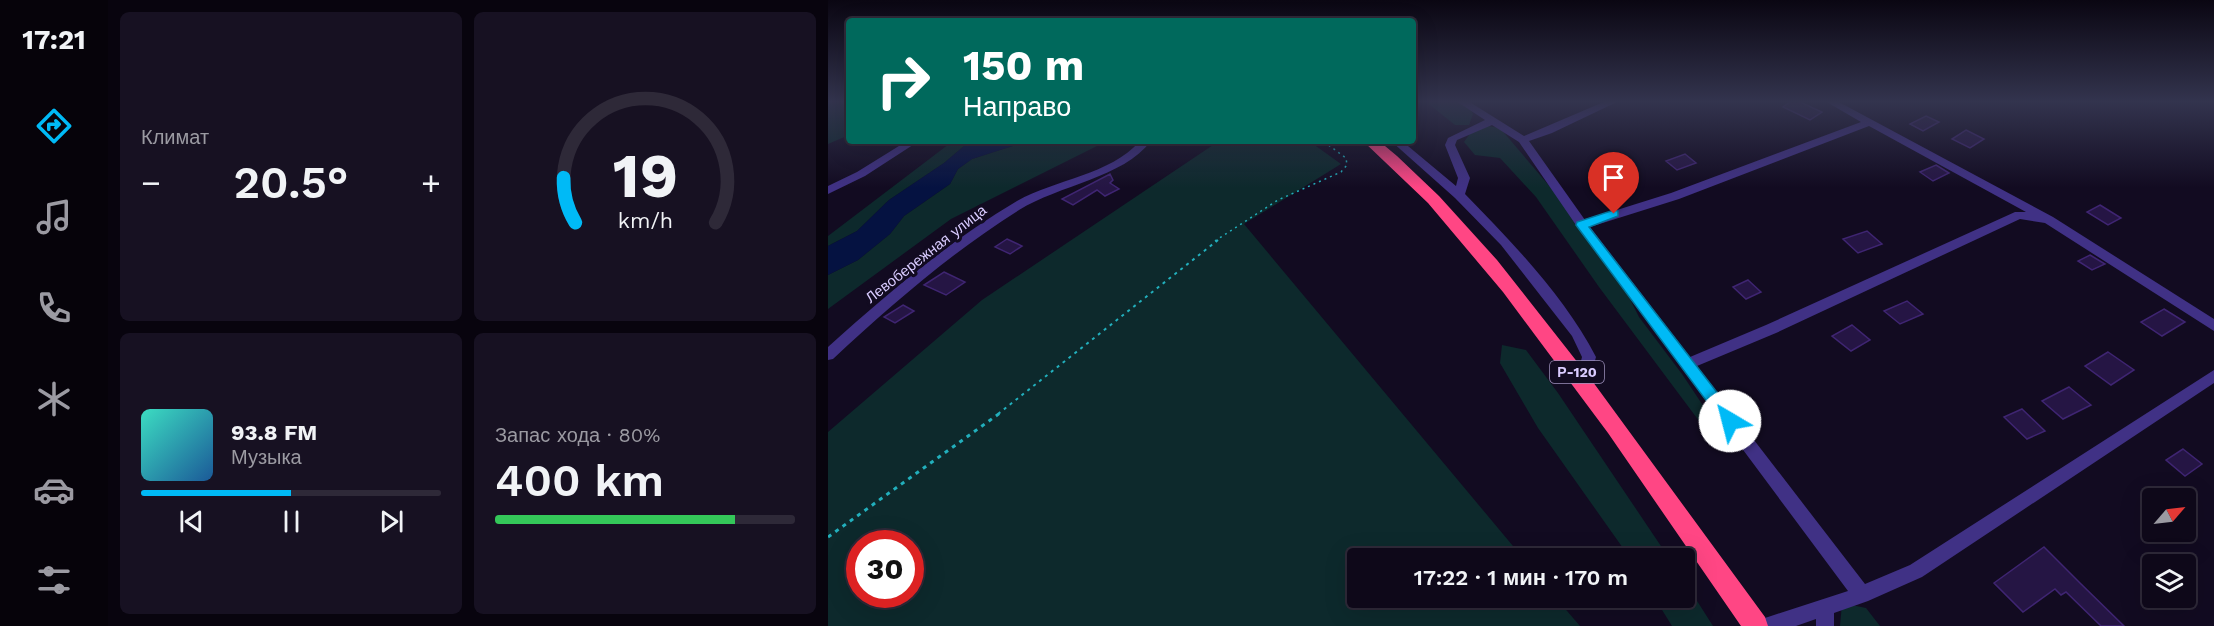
<!DOCTYPE html>
<html lang="ru">
<head>
<meta charset="utf-8">
<style>
	:root { --surface:#0e0819; --page:#171122; --text:#f1f3f6; --muted:#9b9aa2; --line:#2e2938; --accent:#00baf6 }
	body { margin:0; font-family:"Work Sans",sans-serif; background:var(--page); color:var(--text); height:100vh; display:flex; flex-direction:column; font-size:22px; white-space:nowrap }
	* { box-sizing:border-box; margin:0 }
	p { font-size:20px; color:var(--muted) }
	.icon { flex:none; width:33px; height:33px; fill:none; stroke:currentColor; stroke-width:2; stroke-linecap:round; stroke-linejoin:round }
	.map { position:relative; flex:1; overflow:hidden }
	.panel { display:flex; flex-direction:column; gap:12px; padding:12px; background:#08040e; width:720px }
	.panel>* { flex:none }
	.top-card { position:absolute; left:18px; top:18px; width:570px; height:126px; border-radius:6px; box-shadow:0 6px 24px #0002,0 0 0 2px var(--line); background:#00695c; color:#fff; overflow:hidden }
	.needle { width:39px; rotate:62deg }
	.controls { position:absolute; left:1314px; top:488px; display:grid; gap:12px }
	.controls a { display:grid; place-items:center; width:54px; height:54px; border-radius:6px; background:var(--surface); box-shadow:0 6px 24px #0002,0 0 0 2px var(--line); font-size:30px }
	.speed { position:absolute; left:18px; top:530px; display:flex; gap:12px; font-size:30px; font-weight:700; text-align:center }
	.speed>* { display:grid; place-content:center; width:78px; height:78px; border-radius:50%; background:var(--surface); box-shadow:0 6px 24px #0002,0 0 0 2px var(--line); line-height:1 }
	.speed .limit { border:9px solid #d22; background:#fff; color:#111 }
	.pin { position:absolute; display:grid; place-items:center; width:51px; height:51px; color:#fff; margin:-62px -26px; border-radius:50% 50% 50% 0; rotate:-45deg; box-shadow:0 0 6px #0007 }
	.pin .icon { rotate:45deg }
	.me { position:absolute; width:66px; margin:-33px; rotate:323deg; stroke-linejoin:round; filter:drop-shadow(0 0 4px #0008) }
	.turn { display:flex; align-items:center; gap:21px; height:126px; padding:0 18px; font-size:27px }
	.turn .icon { width:78px; height:78px; stroke-width:2.5 }
	.turn b { display:block; font-size:42px; line-height:51px }
	.big { font-size:45px; font-weight:600; line-height:1.1 }
	.panel .widget { flex:1; display:flex; flex-direction:column; justify-content:center; gap:9px; min-width:0; padding:0 21px; border-radius:9px; background:var(--page) }
	.panel .dial { align-items:center; gap:0 }
	.dial svg { height:156px; overflow:visible; fill:none; stroke:var(--line); stroke-width:7; stroke-linecap:round; text-anchor:middle }
	.dial text { fill:var(--text); stroke:none }
	.song { display:flex; align-items:center; gap:18px }
	.cover { width:72px; height:72px; border-radius:9px; background:linear-gradient(135deg,hsl(170 70% 55%),hsl(210 70% 35%)) }
	.played { height:6px; border-radius:3px; background:linear-gradient(90deg,var(--accent) 50%,var(--line) 50%) }
	.keys { display:flex; justify-content:space-around; direction:ltr }
	.heat { display:flex; justify-content:space-between; align-items:center; font-size:33px; direction:ltr }
	.charge { height:9px; border-radius:4px; background:linear-gradient(90deg,#34c759 80%,var(--line) 0) }
	.panel .tiles { flex:1; display:grid; gap:12px; grid-template-columns:repeat(2,1fr) }
	.trip { position:absolute; left:519px; top:548px; width:348px; height:60px; border-radius:6px; background:var(--surface); box-shadow:0 6px 24px #0002,0 0 0 2px var(--line); font-weight:600; line-height:60px; text-align:center }
	main { display:flex; flex:1; min-height:0 }
	.tab-bar { display:flex; flex-direction:column; width:108px; justify-content:space-around; align-items:center; background:#06030a; color:var(--muted) }
	.tab-bar .icon { width:42px; height:42px }
	.tab-bar .current { color:var(--accent) }
	.tab-bar b { font-size:27px; color:var(--text) }
	.map>svg:first-child { display:block }
	.green { fill:#0d292c; fill-rule:evenodd }
	.water { fill:#051241 }
	.building { fill:#251544; stroke:#3f2572; stroke-width:1.5 }
	.lines { fill:none; stroke-linecap:round; stroke-linejoin:round }
	.path-far2 { stroke:#22afbc; stroke-width:1.5; stroke-dasharray:2 4; stroke-linecap:butt }
	.path-far1 { stroke:#22afbc; stroke-width:2; stroke-dasharray:3 4.5; stroke-linecap:butt }
	.path { stroke:#22afbc; stroke-width:3; stroke-dasharray:4 5; stroke-linecap:butt }
	.minor { fill:#403185; fill-rule:evenodd }
	.highway { fill:#ff4684; fill-rule:evenodd }
	.route { fill:#00baf6; stroke:#0079a0; stroke-width:1.5 }
	.labels { text-anchor:middle; dominant-baseline:central; stroke-width:6; stroke-linejoin:round; paint-order:stroke }
	.shield { fill:#120b21; stroke:#9d91bc; stroke-width:1.5 }
	.shield-label { font-size:14px; font-weight:bold; fill:#d9cbff }
	.street-label { font-size:15px; fill:#d9cbff; stroke:#120b21 }
</style>
</head>
<body>
<main>
<nav class="tab-bar">
<b>17:21</b>
<svg class="icon current" aria-label="directions" viewBox="0 0 24 24"><path d="M12 3l9 9-9 9-9-9zM9 14v-3h6M13 9l2 2-2 2"/></svg>
<svg class="icon" aria-label="music" viewBox="0 0 24 24"><path d="M9 18V5l10-2v13"/><circle cx="6" cy="18" r="3"/><circle cx="16" cy="16" r="3"/></svg>
<svg class="icon" aria-label="phone" viewBox="0 0 24 24"><path d="M5 4h4l2 5-3 2q2 4 5 5l2-3 5 2v4C11 20 4 13 5 4z"/></svg>
<svg class="icon" aria-label="climate" viewBox="0 0 24 24"><path d="M12 3v18M4 7l16 10M4 17L20 7"/></svg>
<svg class="icon" aria-label="car" viewBox="0 0 24 24"><path d="M5 17H2v-5l4-1 3-4h7l3 4 3 1v5h-3M9 17h6M6 11h13"/><circle cx="7" cy="17" r="2"/><circle cx="17" cy="17" r="2"/></svg>
<svg class="icon" aria-label="filters" viewBox="0 0 24 24"><path d="M4 7h16M4 17h16"/><circle cx="9" cy="7" r="2"/><circle cx="15" cy="17" r="2"/></svg>
</nav>
<section class="panel">
<div class="tiles">
<div class="widget"><p>Климат</p>
<div class="heat"><a>−</a><b class="big">20.5°</b><a>+</a></div>
</div>
<div class="widget dial"><svg viewBox="0 0 100 80">
<path d="M14 69A42 42 0 1 1 86 69"/>
<path d="M14 69A42 42 0 0 1 8 46" stroke="#00baf6"/>
<text x="50" y="56" font-size="32" font-weight="700">19</text>
<text x="50" y="72" font-size="11">km/h</text>
</svg></div>
<div class="widget">
<div class="song"><i class="cover"></i><div><b>93.8 FM</b><p>Музыка</p></div></div>
<div class="played"></div>
<div class="keys"><svg class="icon" aria-label="previous" viewBox="0 0 24 24"><path d="M18 5L8 12l10 7zM5 5v14"/></svg><svg class="icon" aria-label="pause" viewBox="0 0 24 24"><path d="M8 5v14M16 5v14"/></svg><svg class="icon" aria-label="next" viewBox="0 0 24 24"><path d="M6 5l10 7-10 7zM19 5v14"/></svg></div>
</div>
<div class="widget"><p>Запас хода · 80%</p><b class="big">400 km</b><div class="charge"></div></div>
</div>
</section>
<div class="map">
<svg width="1386" height="626" viewBox="0 0 1386 626">
	<rect width="100%" height="100%" fill="#120b21"/>
	<!-- green -->
	<path class="green" d="M0,101H21V135L0,144Z
		M597,101H638L645,114L641,125H627Z
		M654,125L672,128L729,195L787,269L811,317L854,374L892,431L880,433L771,287L708,197L672,158L647,155L636,142L643,132Z
		M125,141H142L116,163L61,200L29,231L0,246V236Z
		M200,141H279L123,219L0,309V275L30,260L62,234L76,216L122,184L130,169L144,159Z
		M391,141H481L513,164L416,224L695,558H530V597H727L752,626H0V432L154,300ZM32,543H82V594H32Z
		M674,345L698,350L730,393L841,558H802L710,428L672,363Z
		M857,582L885,626H844L826,597H856Z
		M1014,603L1038,608L1052,626H1012Z"/>
	<!-- water -->
	<path class="water" d="M142,141H200L144,159L130,169L122,184L76,216L62,234L30,260L0,275V246L29,231L61,200L116,163Z"/>
	<!-- building -->
	<path class="building" d="M964,101H970L994,112L982,120L955,107Z
		M1098,116L1111,122L1095,131L1082,124Z
		M1138,130L1156,139L1142,148L1124,139Z
		M857,154L868,163L849,170L838,161Z
		M1108,165L1121,173L1105,181L1092,172Z
		M282,174L285,180L282,183L291,189L277,196L269,190L245,205L234,199Z
		M1272,205L1293,218L1280,225L1259,212Z
		M1039,231L1054,244L1030,253L1015,239Z
		M179,239L194,246L182,254L167,247Z
		M1262,255L1277,264L1264,270L1250,261Z
		M116,272L137,282L118,295L96,285Z
		M920,280L933,292L918,299L905,287Z
		M1079,301L1095,314L1072,324L1056,311Z
		M75,305L86,311L67,323L56,317Z
		M1336,309L1357,322L1334,336L1313,322Z
		M1024,325L1042,340L1023,351L1004,336Z
		M1280,352L1306,370L1283,385L1257,366Z
		M1241,387L1263,405L1235,419L1214,401Z
		M1194,409L1217,431L1199,439L1176,417Z
		M1355,449L1374,464L1357,476L1338,460Z
		M1216,547L1252,583L1296,626H1273L1238,592L1233,595L1227,589L1195,612L1166,583Z"/>
	<g class="lines">
		<!-- path-far2 -->
		<path class="path-far2" d="M387,241L450,200L513,172L519,165L518,158L495,141"/>
		<!-- path-far1 -->
		<path class="path-far1" d="M170,414L390,240"/>
		<!-- path -->
		<path class="path" d="M0,537L172,413"/>
		<!-- minor -->
		<path class="minor" d="M628,101H640L696,136L778,101H791L724,133L701,141L757,220L843,193L1033,122L997,101H1009L1225,217L1386,319V331L1217,223L1192,219L948,333L869,366L1037,584L1082,565L1386,370V383L1094,577L1040,601L1006,613V626H988V619L968,626H931L933,619L940,617L1020,591L750,228L691,142L664,125L629,140L627,145L642,178L637,194C684,242 737,297 768,357L764,371L756,379H746L744,375L752,365L754,357L744,336L673,245L627,198L563,141H574L628,186L630,178L617,145L620,138L657,120ZM1041,126L1198,212H1187L938,325L862,357L762,227L851,199Z
			M79,141H91L37,176L0,194V186L29,172Z
			M312,141H323C295,178 231,185 191,210C124,252 63,305 5,359L0,360V347C59,294 121,241 189,201C228,179 282,175 312,141Z"/>
		<!-- highway -->
		<path class="highway" d="M535,141H551L569,156L611,196L669,260L765,382L937,617L940,626H913L780,433L675,292L600,203Z"/>
	</g>
	<!-- sky -->
	<linearGradient id="sky" x2="0" y2="1"><stop stop-color="#0a0612"/><stop offset="0.54" stop-color="#33344e"/><stop offset="1" stop-color="#33344e" stop-opacity="0"/></linearGradient>
	<rect width="1386" height="188" fill="url(#sky)"/>
	<!-- route -->
	<path class="route" d="M786,210L790,211V216L761,227L908,417L910,421L908,426L902,428L897,426L748,225L749,222Z"/>
	<g class="labels">
		<!-- shield labels -->
		<rect class="shield" x="722" y="361" width="54" height="22" rx="4.5"/>
		<g class="shield-label">
			<text x="749" y="372">Р-120</text>
		</g>
		<!-- street labels -->
		<g class="street-label">
			<text transform="translate(98 254) rotate(-38)">Левобережная улица</text>
		</g>
	</g>
</svg>
<div class="controls">
<a><svg class="needle" viewBox="-14 -14 28 28"><path d="M0-13l5 13h-10z" fill="#e53935"/><path d="M0 13l5-13h-10z" fill="#9b9aa2"/></svg></a>
<a><svg class="icon" aria-label="layers" viewBox="0 0 24 24"><path d="M12 4l9 5-9 5-9-5zM3 14l9 5 9-5"/></svg></a>
</div>
<div class="speed"><div class="limit">30</div></div>
<div class="pin" style="left:786px;top:214px;background:#d93025"><svg class="icon" aria-label="arrive" viewBox="0 0 24 24"><path d="M6 21V4h12l-3 4 3 4H6"/></svg></div>
<svg class="me" style="left:902px;top:421px" viewBox="-20 -20 40 40"><circle r="19" fill="#fff"/><path d="M0-13L10 11 0 6-10 11z" fill="#00baf6"/></svg>
<div class="trip">17:22 · 1 мин · 170 m</div>
<div class="top-card">
<div class="turn"><svg class="icon" aria-label="right" viewBox="0 0 24 24"><path d="M7 20v-9h11M14 6l5 5-5 5"/></svg><div><b>150 m</b>Направо</div></div>
</div>
</div>
</main>
</body>
</html>
